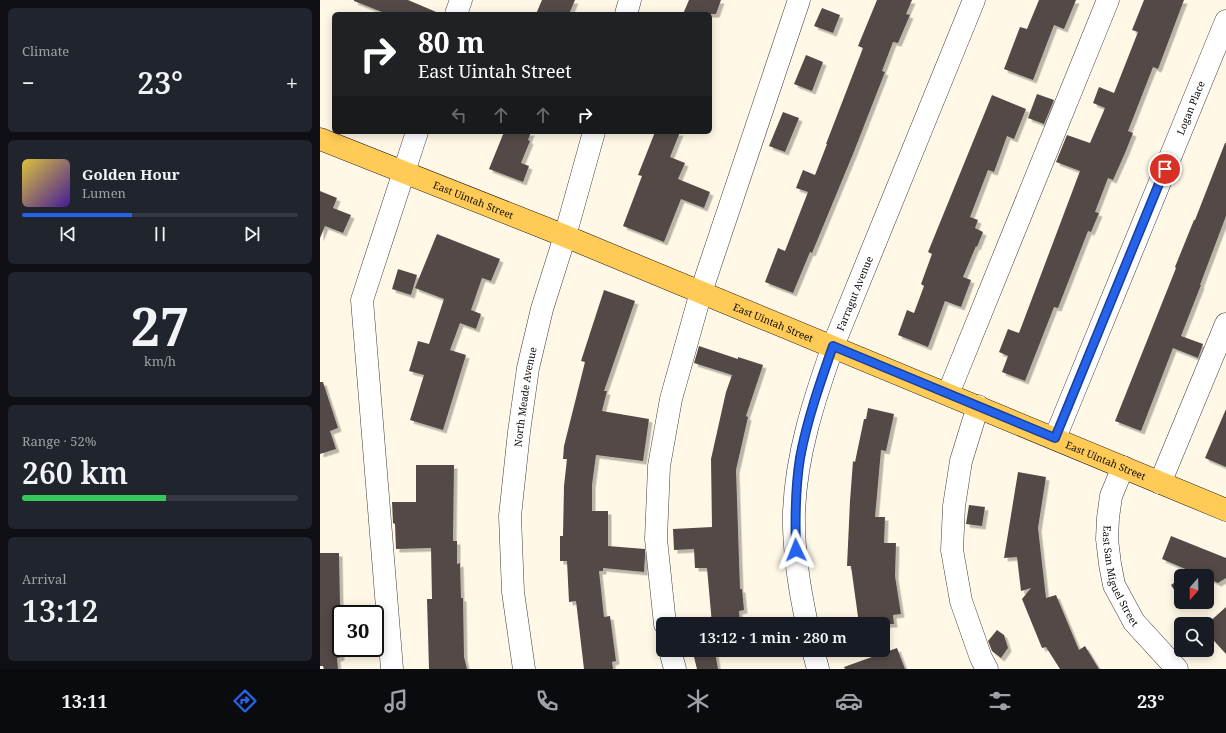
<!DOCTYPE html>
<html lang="en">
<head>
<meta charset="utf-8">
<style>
	:root { --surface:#171b24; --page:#20242c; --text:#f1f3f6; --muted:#9ea1a6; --line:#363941; --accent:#2563eb }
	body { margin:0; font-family:"Noto Serif",serif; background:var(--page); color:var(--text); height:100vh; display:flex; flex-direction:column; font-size:15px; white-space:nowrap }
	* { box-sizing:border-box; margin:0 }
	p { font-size:13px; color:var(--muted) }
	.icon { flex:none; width:22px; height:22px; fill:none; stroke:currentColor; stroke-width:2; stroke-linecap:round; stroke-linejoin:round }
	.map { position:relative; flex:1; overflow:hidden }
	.details { display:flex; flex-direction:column; gap:8px; padding:8px; background:#0d0f14; width:320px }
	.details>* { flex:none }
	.hud { position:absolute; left:12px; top:12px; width:380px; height:122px; border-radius:6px; box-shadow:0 2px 10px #0003; background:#202124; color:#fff; overflow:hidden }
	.needle { width:26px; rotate:200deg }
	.fabs { position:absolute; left:854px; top:569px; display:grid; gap:8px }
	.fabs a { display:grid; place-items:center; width:40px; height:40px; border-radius:6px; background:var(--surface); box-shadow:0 2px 10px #0003; font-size:20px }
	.speed { position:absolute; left:12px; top:605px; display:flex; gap:8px; font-size:20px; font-weight:700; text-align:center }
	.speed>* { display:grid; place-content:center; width:52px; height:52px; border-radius:50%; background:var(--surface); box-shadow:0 2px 10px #0003; line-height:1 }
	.speed .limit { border:2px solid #111; border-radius:6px; background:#fff; color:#111 }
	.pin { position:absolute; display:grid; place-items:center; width:34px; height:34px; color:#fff; margin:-17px; border:2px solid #fff; border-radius:50%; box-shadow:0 1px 4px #0007 }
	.me { position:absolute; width:44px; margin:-22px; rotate:358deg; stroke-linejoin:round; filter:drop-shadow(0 0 3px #0008) }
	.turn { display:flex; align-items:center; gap:14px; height:84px; padding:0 20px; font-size:18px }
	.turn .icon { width:52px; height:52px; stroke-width:2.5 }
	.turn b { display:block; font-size:28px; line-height:34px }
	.lanes { display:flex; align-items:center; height:38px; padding:0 20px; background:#0003; justify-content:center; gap:20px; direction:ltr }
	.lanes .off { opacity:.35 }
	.big { font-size:30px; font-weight:600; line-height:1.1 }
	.details .tile { flex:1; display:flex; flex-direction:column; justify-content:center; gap:6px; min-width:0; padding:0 14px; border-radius:6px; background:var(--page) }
	.details .dial { align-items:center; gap:0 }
	.dial b { font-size:52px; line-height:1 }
	.song { display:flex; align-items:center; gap:12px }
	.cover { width:48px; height:48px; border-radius:6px; background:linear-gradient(135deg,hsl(50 70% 55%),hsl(260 70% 35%)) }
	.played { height:4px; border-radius:2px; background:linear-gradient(90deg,var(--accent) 40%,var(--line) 40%) }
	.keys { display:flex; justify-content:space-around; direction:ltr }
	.heat { display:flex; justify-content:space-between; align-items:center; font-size:22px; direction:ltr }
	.charge { height:6px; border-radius:3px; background:linear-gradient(90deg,#34c759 52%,var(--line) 0) }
	.trip { position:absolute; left:336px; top:617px; width:234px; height:40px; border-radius:6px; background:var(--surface); box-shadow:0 2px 10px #0003; font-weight:600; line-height:40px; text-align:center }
	.menu { display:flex; height:64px; justify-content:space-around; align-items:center; background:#090b0e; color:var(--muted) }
	.menu .icon { width:28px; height:28px }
	.menu .on { color:var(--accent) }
	.menu b { font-size:18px; color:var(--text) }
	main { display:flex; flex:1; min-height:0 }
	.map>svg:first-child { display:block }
	.building { fill:#534a46; filter:url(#shadow) }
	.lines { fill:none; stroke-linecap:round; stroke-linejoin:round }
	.minor-casing { stroke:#3d3d3d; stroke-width:23 }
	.major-casing { stroke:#1b1b1b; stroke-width:23 }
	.minor { stroke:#fff; stroke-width:22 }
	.major { stroke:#ffca56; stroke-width:22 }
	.route-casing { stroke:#184099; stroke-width:10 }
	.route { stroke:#2563eb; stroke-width:7 }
	.labels { text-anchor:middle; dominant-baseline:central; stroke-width:4; stroke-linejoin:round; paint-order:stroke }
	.street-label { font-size:10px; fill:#0a0a0a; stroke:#fff }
</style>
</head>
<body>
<main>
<section class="details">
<div class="tile"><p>Climate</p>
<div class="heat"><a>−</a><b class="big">23°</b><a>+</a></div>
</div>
<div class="tile">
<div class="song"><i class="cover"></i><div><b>Golden Hour</b><p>Lumen</p></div></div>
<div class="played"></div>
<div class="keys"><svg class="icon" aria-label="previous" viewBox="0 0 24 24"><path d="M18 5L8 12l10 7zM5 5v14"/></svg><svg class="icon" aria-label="pause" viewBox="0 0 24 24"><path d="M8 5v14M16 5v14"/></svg><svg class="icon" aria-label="next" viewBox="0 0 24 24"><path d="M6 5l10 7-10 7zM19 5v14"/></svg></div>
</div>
<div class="tile dial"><b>27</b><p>km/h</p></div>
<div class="tile"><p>Range · 52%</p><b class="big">260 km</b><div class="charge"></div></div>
<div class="tile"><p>Arrival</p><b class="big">13:12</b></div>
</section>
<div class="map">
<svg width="906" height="669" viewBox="0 0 906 669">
	<defs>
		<filter id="shadow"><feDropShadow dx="3.5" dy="3.5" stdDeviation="0" flood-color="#0004"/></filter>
	</defs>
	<rect width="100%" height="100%" fill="#fff8e6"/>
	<!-- building -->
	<path class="building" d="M34,0H88L121,14H67L34,1Z
		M222,0H255L249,14H216Z
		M369,0H401L396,14H363Z
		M557,0H592L586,14L590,15L578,43L573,42L562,71L565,72L533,154L492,253L490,252L473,293L445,282L458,248L465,251L488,192L476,188L483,170L495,175L507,144H506L543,48L538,46Z
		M719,0H756L744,29L734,25L713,80L684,69L700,27L707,29Z
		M824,0H864L838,69L833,67L819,103L808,131L813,133L805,153L793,180L788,178L775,212L779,213L771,232L768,231L738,308L734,307L705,381L682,372L688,356L679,352L688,329L699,333L760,171L736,162L747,135L770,143L785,108L773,103L779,87L794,93L818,32L812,30Z
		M502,8L520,15L513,33L494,26Z
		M486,55L503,62L492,91L474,84Z
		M717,94L734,100L724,124L708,118Z
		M672,95L706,109L694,139L687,136L674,172L668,170L650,217L658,220L655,228L663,232L657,247L656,246L643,277L651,280L641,307L625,301L608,347L578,335L587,310L594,313L604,286L601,284L612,254L608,252Z
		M463,112L479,118L465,152L449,146Z
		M184,132H211L208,140L210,141L201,163L209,166L203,182L169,169Z
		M335,132H360L350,157L365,163L358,179L390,192L384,208L361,199L344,242L303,226L322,176L318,175Z
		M905,143H906V216L880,285H881L861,336L883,344L878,358L853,348L821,431L795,421L856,268L855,267L874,220H875Z
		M0,191L17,198L13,208L31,215L23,233L5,226L0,238Z
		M117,234L180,259L171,281L162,278L151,310L161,314L156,329L140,323L130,350L146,355L123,430L90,420L104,375L89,371L98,341L109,344L124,299L95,288Z
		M78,269L97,275L91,295L72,289Z
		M284,290L315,301L284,391H287L282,411L329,419L323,461L276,455L272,485V511H288V546L325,549V556L324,572L283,568V571H279L284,617L290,616L296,661L292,662L293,669H264L256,601L249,602L247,561H240V536H243L244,486L247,459H243L244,446L265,362L261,361Z
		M379,346L418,359V357L443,365L426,416L428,417L416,470L420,589H422L424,610L419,611L420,624H392L387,568H375L374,549L354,550L353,529L392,527L391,459L406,392L412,375L374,363Z
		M0,382H3L18,428L10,431L16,449L0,454Z
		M548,408L574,414L566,451L561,450L555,517H565L564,543H576L575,576L581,614L573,615L574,624H539L531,566H527L530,501L533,461L535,462L544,419H546Z
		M906,409V467L885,458Z
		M96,465H134L133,541H137V564L140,563L141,598H143L144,657L147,669H109L107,599H112L111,548L76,549L75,524L73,523L72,502H96Z
		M698,472L726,477L718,528L726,598L736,595L759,650L765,646L779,669H740L726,647L722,648L702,599L711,588L701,591L697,557L684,558Z
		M649,505L665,507L662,526L646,524Z
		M851,536L906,558V578L898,583L887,578V576H882L842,559Z
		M0,553H19L21,657L17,658L18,669H4L3,666H0Z
		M861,578V600L851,585Z
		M906,607V654L887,633V624Z
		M677,630L684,635L688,648L681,658L672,651L668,641Z
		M577,648L585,669H525L524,667Z
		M395,652L398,669H377L374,657Z"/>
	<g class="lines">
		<defs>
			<g id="minor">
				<path d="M136,14L141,0"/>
				<path d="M306,14L310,0"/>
				<path d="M628,394L788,0"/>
				<path d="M658,406L641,461L634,506L632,550L641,601L661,658L667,669"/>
				<path id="s1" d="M735,438L906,21"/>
				<path id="s2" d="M803,467L791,496L788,518L787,539L790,564L794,585L814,622L857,669"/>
				<path d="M840,483L906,324"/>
				<path d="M345,624L336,539L339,466L351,399L381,292L479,0"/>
				<path id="s3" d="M487,624C479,587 473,550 474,512C476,455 494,400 513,346L654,0"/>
				<path d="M350,650L355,669"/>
				<path d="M493,650L498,669"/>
				<path d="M72,669L42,300L97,132"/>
				<path id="s4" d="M204,669L193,592L190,516L199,432L208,368L222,309L245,236L274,132"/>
			</g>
			<g id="major">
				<path id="s5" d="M0,139L245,236L906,510"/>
			</g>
		</defs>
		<!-- minor casing -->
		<use href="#minor" class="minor-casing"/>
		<!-- major casing -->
		<use href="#major" class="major-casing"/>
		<!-- minor -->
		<use href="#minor" class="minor"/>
		<!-- major -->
		<use href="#major" class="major"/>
	</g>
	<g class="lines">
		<defs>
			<path id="route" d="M476,550C475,519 475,489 480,458C487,420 500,383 513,346L735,438L845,169"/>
		</defs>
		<!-- route casing -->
		<use href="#route" class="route-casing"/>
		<!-- route -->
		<use href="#route" class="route"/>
	</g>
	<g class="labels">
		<!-- street labels -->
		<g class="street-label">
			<text stroke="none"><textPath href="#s1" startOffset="357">Logan Place</textPath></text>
			<text stroke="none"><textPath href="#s5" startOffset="165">East Uintah Street</textPath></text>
			<text stroke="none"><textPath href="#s3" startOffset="341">Farragut Avenue</textPath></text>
			<text stroke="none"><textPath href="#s5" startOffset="489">East Uintah Street</textPath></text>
			<text stroke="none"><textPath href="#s4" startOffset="274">North Meade Avenue</textPath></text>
			<text stroke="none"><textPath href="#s5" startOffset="849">East Uintah Street</textPath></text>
			<text stroke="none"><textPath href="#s2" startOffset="114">East San Miguel Street</textPath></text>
		</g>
	</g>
</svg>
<div class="fabs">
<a><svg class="needle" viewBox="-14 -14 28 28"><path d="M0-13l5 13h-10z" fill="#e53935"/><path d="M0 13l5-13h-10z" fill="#9ea1a6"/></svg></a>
<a><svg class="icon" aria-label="search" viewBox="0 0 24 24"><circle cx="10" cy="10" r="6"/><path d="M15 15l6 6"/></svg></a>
</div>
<div class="speed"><div class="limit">30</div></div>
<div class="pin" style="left:845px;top:169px;background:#d93025"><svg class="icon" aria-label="arrive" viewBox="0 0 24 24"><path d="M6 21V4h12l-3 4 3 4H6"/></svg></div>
<svg class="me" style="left:476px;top:550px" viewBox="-20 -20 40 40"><path d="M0-17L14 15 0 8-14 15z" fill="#2563eb" stroke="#fff" stroke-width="4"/></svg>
<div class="trip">13:12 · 1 min · 280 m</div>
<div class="hud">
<div class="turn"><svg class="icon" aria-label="right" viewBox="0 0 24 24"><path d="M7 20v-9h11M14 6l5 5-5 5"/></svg><div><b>80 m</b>East Uintah Street</div></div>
<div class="lanes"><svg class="icon off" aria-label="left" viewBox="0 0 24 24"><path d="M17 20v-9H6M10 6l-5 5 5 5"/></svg><svg class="icon off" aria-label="ahead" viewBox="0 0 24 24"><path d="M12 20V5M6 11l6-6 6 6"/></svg><svg class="icon off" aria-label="ahead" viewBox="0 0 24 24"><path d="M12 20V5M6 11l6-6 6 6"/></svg><svg class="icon" aria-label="right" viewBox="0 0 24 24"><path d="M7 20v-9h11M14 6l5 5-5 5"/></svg></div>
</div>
</div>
</main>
<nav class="menu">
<b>13:11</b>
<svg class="icon on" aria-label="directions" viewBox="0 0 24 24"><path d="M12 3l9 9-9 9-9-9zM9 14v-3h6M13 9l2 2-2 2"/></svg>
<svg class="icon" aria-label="music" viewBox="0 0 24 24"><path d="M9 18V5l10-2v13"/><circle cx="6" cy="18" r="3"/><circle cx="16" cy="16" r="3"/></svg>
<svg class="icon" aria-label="phone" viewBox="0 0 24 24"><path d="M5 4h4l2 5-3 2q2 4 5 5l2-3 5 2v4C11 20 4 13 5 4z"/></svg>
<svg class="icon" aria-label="climate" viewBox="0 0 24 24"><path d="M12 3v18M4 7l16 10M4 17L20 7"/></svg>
<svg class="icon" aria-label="car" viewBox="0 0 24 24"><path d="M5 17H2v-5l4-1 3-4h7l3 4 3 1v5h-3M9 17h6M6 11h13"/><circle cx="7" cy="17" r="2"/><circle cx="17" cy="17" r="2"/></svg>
<svg class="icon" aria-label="filters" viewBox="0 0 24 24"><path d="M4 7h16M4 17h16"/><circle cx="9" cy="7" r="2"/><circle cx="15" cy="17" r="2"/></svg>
<b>23°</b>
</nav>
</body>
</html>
